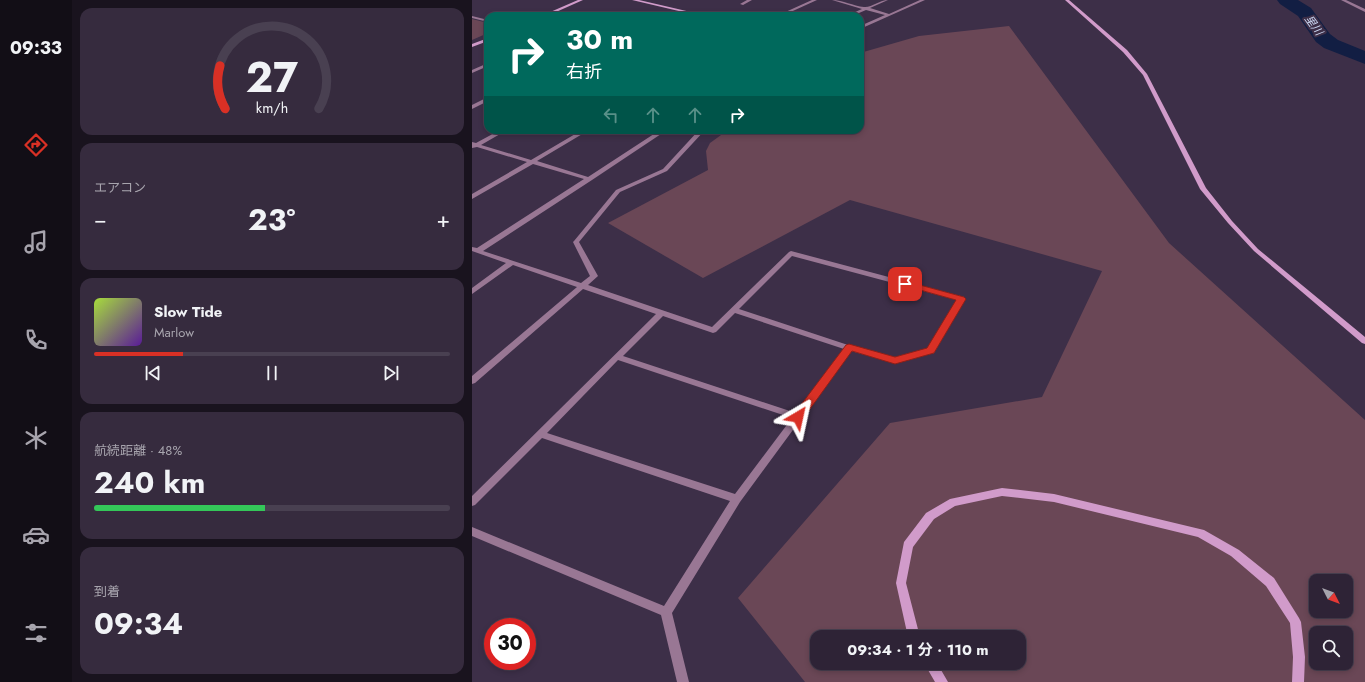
<!DOCTYPE html>
<html lang="ja">
<head>
<meta charset="utf-8">
<style>
	:root { --surface:#2e2336; --page:#362b3e; --text:#f1f3f6; --muted:#a7a4ad; --line:#494051; --accent:#d93025 }
	body { margin:0; font-family:Jost,"Noto Sans JP",sans-serif; background:var(--page); color:var(--text); height:100vh; display:flex; flex-direction:column; font-size:15px; white-space:nowrap }
	* { box-sizing:border-box; margin:0 }
	p { font-size:13px; color:var(--muted) }
	.icon { flex:none; width:22px; height:22px; fill:none; stroke:currentColor; stroke-width:2; stroke-linecap:round; stroke-linejoin:round }
	.map { position:relative; flex:1; overflow:hidden }
	.panel { display:flex; flex-direction:column; gap:8px; padding:8px; background:#19131e; width:400px }
	.panel>* { flex:none }
	.hud { position:absolute; left:12px; top:12px; width:380px; height:122px; border-radius:12px; box-shadow:0 2px 6px #0003,0 0 0 1px var(--line); background:#00695c; color:#fff; overflow:hidden }
	.needle { width:26px; rotate:132deg }
	.buttons { position:absolute; left:837px; top:574px; display:grid; gap:8px }
	.buttons a { display:grid; place-items:center; width:44px; height:44px; border-radius:8px; background:var(--surface); box-shadow:0 2px 6px #0003,0 0 0 1px var(--line); font-size:20px }
	.speed { position:absolute; left:12px; top:618px; display:flex; gap:8px; font-size:20px; font-weight:700; text-align:center }
	.speed>* { display:grid; place-content:center; width:52px; height:52px; border-radius:50%; background:var(--surface); box-shadow:0 2px 6px #0003,0 0 0 1px var(--line); line-height:1 }
	.speed .limit { border:6px solid #d22; background:#fff; color:#111 }
	.pin { position:absolute; display:grid; place-items:center; width:34px; height:34px; color:#fff; margin:-17px; border-radius:8px; box-shadow:0 2px 6px #0006 }
	.me { position:absolute; width:44px; margin:-22px; rotate:36deg; stroke-linejoin:round; filter:drop-shadow(0 0 3px #0008) }
	.turn { display:flex; align-items:center; gap:14px; height:84px; padding:0 16px; font-size:18px }
	.turn .icon { width:52px; height:52px; stroke-width:2.5 }
	.turn b { display:block; font-size:28px; line-height:34px }
	.lanes { display:flex; align-items:center; height:38px; padding:0 16px; background:#0003; justify-content:center; gap:20px; direction:ltr }
	.lanes .off { opacity:.35 }
	.big { font-size:30px; font-weight:700; line-height:1.1 }
	.panel .tile { flex:1; display:flex; flex-direction:column; justify-content:center; gap:6px; min-width:0; padding:0 14px; border-radius:12px; background:var(--page) }
	.panel .dial { align-items:center; gap:0 }
	.dial svg { height:104px; overflow:visible; fill:none; stroke:var(--line); stroke-width:7; stroke-linecap:round; text-anchor:middle }
	.dial text { fill:var(--text); stroke:none }
	.song { display:flex; align-items:center; gap:12px }
	.cover { width:48px; height:48px; border-radius:6px; background:linear-gradient(135deg,hsl(80 70% 55%),hsl(270 70% 35%)) }
	.played { height:4px; border-radius:2px; background:linear-gradient(90deg,var(--accent) 25%,var(--line) 25%) }
	.keys { display:flex; justify-content:space-around; direction:ltr }
	.heat { display:flex; justify-content:space-between; align-items:center; font-size:22px; direction:ltr }
	.charge { height:6px; border-radius:3px; background:linear-gradient(90deg,#34c759 48%,var(--line) 0) }
	.trip { position:absolute; left:338px; top:630px; width:216px; height:40px; border-radius:12px; background:var(--surface); box-shadow:0 2px 6px #0003,0 0 0 1px var(--line); font-weight:700; line-height:40px; text-align:center }
	main { display:flex; flex:1; min-height:0 }
	.menu { display:flex; flex-direction:column; width:72px; justify-content:space-around; align-items:center; background:#120e16; color:var(--muted) }
	.menu .icon { width:28px; height:28px }
	.menu .on { color:var(--accent) }
	.menu b { font-size:18px; color:var(--text) }
	.map>svg:first-child { display:block }
	.green { fill:#6a4756; fill-rule:evenodd }
	.lines { fill:none; stroke-linecap:round; stroke-linejoin:round }
	.river { fill:#121e43; fill-rule:evenodd }
	.street { fill:#997794; fill-rule:evenodd }
	.secondary { fill:#d19bca; fill-rule:evenodd }
	.route { fill:#d93025; stroke:#8d1f18 }
	.labels { text-anchor:middle; dominant-baseline:central; stroke-width:4; stroke-linejoin:round; paint-order:stroke }
	.far-water-label { font-size:11px; font-style:italic; fill:#cdd9f5; stroke:#3d2f48 }
</style>
</head>
<body>
<main>
<nav class="menu">
<b>09:33</b>
<svg class="icon on" aria-label="directions" viewBox="0 0 24 24"><path d="M12 3l9 9-9 9-9-9zM9 14v-3h6M13 9l2 2-2 2"/></svg>
<svg class="icon" aria-label="music" viewBox="0 0 24 24"><path d="M9 18V5l10-2v13"/><circle cx="6" cy="18" r="3"/><circle cx="16" cy="16" r="3"/></svg>
<svg class="icon" aria-label="phone" viewBox="0 0 24 24"><path d="M5 4h4l2 5-3 2q2 4 5 5l2-3 5 2v4C11 20 4 13 5 4z"/></svg>
<svg class="icon" aria-label="climate" viewBox="0 0 24 24"><path d="M12 3v18M4 7l16 10M4 17L20 7"/></svg>
<svg class="icon" aria-label="car" viewBox="0 0 24 24"><path d="M5 17H2v-5l4-1 3-4h7l3 4 3 1v5h-3M9 17h6M6 11h13"/><circle cx="7" cy="17" r="2"/><circle cx="17" cy="17" r="2"/></svg>
<svg class="icon" aria-label="filters" viewBox="0 0 24 24"><path d="M4 7h16M4 17h16"/><circle cx="9" cy="7" r="2"/><circle cx="15" cy="17" r="2"/></svg>
</nav>
<section class="panel">
<div class="tile dial"><svg viewBox="0 0 100 80">
<path d="M14 69A42 42 0 1 1 86 69"/>
<path d="M14 69A42 42 0 0 1 10 36" stroke="#d93025"/>
<text x="50" y="56" font-size="32" font-weight="700">27</text>
<text x="50" y="72" font-size="11">km/h</text>
</svg></div>
<div class="tile"><p>エアコン</p>
<div class="heat"><a>−</a><b class="big">23°</b><a>+</a></div>
</div>
<div class="tile">
<div class="song"><i class="cover"></i><div><b>Slow Tide</b><p>Marlow</p></div></div>
<div class="played"></div>
<div class="keys"><svg class="icon" aria-label="previous" viewBox="0 0 24 24"><path d="M18 5L8 12l10 7zM5 5v14"/></svg><svg class="icon" aria-label="pause" viewBox="0 0 24 24"><path d="M8 5v14M16 5v14"/></svg><svg class="icon" aria-label="next" viewBox="0 0 24 24"><path d="M6 5l10 7-10 7zM19 5v14"/></svg></div>
</div>
<div class="tile"><p>航続距離 · 48%</p><b class="big">240 km</b><div class="charge"></div></div>
<div class="tile"><p>到着</p><b class="big">09:34</b></div>
</section>
<div class="map">
<svg width="893" height="682" viewBox="0 0 893 682">
	<rect width="100%" height="100%" fill="#3d2f48"/>
	<!-- green -->
	<path class="green" d="M0,19L16,23V33L0,40Z
		M537,26L697,243L893,420V682H333L266,598L418,423L570,397L630,271L378,200L231,278L136,223L236,170L234,151L238,143L256,130H388V53L447,36ZM844,581H874V611H844ZM844,633H874V663H844ZM345,637H547V663H345Z"/>
	<g class="lines">
		<!-- river -->
		<path class="river" d="M805,0H826L839,8L858,34L866,40L893,51V64L852,48L844,42L826,16L808,4Z"/>
		<!-- street -->
		<path class="street" d="M275,0H280L271,5L268,4Z
			M340,0H345L312,15L309,14Z
			M360,0C371,0 381,6 392,7C399,8 408,0 416,0L398,8L417,14L448,0H453L388,29V26L413,15L394,10L380,16H374L390,9Z
			M869,0H874L893,9V12Z
			M0,16L16,20V22L0,18Z
			M16,63V66L0,73V70Z
			M16,97V101L0,109V105Z
			M28,130H35L9,145L59,160L110,130H117L65,161L116,177L188,130H195L120,180L11,251L109,283L118,276L101,242L102,241L144,190L191,169L227,130H233L195,171L148,192L107,242L126,276L116,285L240,327L317,252L319,251L492,297L493,299L462,353L423,363L379,351L268,502L200,613L217,682H205L189,615L0,536V527L192,606L258,501L70,438L3,505L0,506V496L184,314L111,289L3,383L0,384V376L105,287L41,265L0,294V288L34,263L0,251V247L5,248L112,179L61,164L0,199V194L55,162L5,147L0,148V142L4,143ZM320,256L485,300L456,349L423,357L379,346L267,309ZM263,313L372,349L324,413L151,356L191,316L241,333L244,332ZM146,360L320,418L263,494L75,433Z"/>
		<!-- secondary -->
		<path class="secondary" d="M106,0H111L75,16H69Z
			M160,0H167L236,16H228Z
			M593,0H597L655,50L675,74L734,188L760,221L786,249L893,337V344L890,343L782,251L756,223L728,189L671,75L651,52Z
			M16,38V41L0,47V44Z
			M530,488L582,494L732,530L767,550L802,578L827,618L829,622L833,657L832,682H820L821,657L818,623L794,586L759,556L726,537L582,502L530,496L483,506L462,519L441,547L434,583L448,637H436L424,583L432,542L454,513L478,499Z
			M452,663H465L476,682H463Z"/>
	</g>
	<!-- route -->
	<path class="route" d="M433,281L492,297L494,299L462,353L423,364L380,351L330,420H322L321,417L322,414L374,345L377,344L423,357L455,348L484,300L430,285L428,284L430,282Z"/>
	<g class="labels">
		<!-- far-water labels -->
		<g class="far-water-label">
			<text transform="translate(842 25) rotate(54)">里川</text>
		</g>
	</g>
</svg>
<div class="buttons">
<a><svg class="needle" viewBox="-14 -14 28 28"><path d="M0-13l5 13h-10z" fill="#e53935"/><path d="M0 13l5-13h-10z" fill="#a7a4ad"/></svg></a>
<a><svg class="icon" aria-label="search" viewBox="0 0 24 24"><circle cx="10" cy="10" r="6"/><path d="M15 15l6 6"/></svg></a>
</div>
<div class="speed"><div class="limit">30</div></div>
<div class="pin" style="left:433px;top:284px;background:#d93025"><svg class="icon" aria-label="arrive" viewBox="0 0 24 24"><path d="M6 21V4h12l-3 4 3 4H6"/></svg></div>
<svg class="me" style="left:326px;top:417px" viewBox="-20 -20 40 40"><path d="M0-17L14 15 0 8-14 15z" fill="#d93025" stroke="#fff" stroke-width="4"/></svg>
<div class="trip">09:34 · 1 分 · 110 m</div>
<div class="hud">
<div class="turn"><svg class="icon" aria-label="right" viewBox="0 0 24 24"><path d="M7 20v-9h11M14 6l5 5-5 5"/></svg><div><b>30 m</b>右折</div></div>
<div class="lanes"><svg class="icon off" aria-label="left" viewBox="0 0 24 24"><path d="M17 20v-9H6M10 6l-5 5 5 5"/></svg><svg class="icon off" aria-label="ahead" viewBox="0 0 24 24"><path d="M12 20V5M6 11l6-6 6 6"/></svg><svg class="icon off" aria-label="ahead" viewBox="0 0 24 24"><path d="M12 20V5M6 11l6-6 6 6"/></svg><svg class="icon" aria-label="right" viewBox="0 0 24 24"><path d="M7 20v-9h11M14 6l5 5-5 5"/></svg></div>
</div>
</div>
</main>
</body>
</html>
